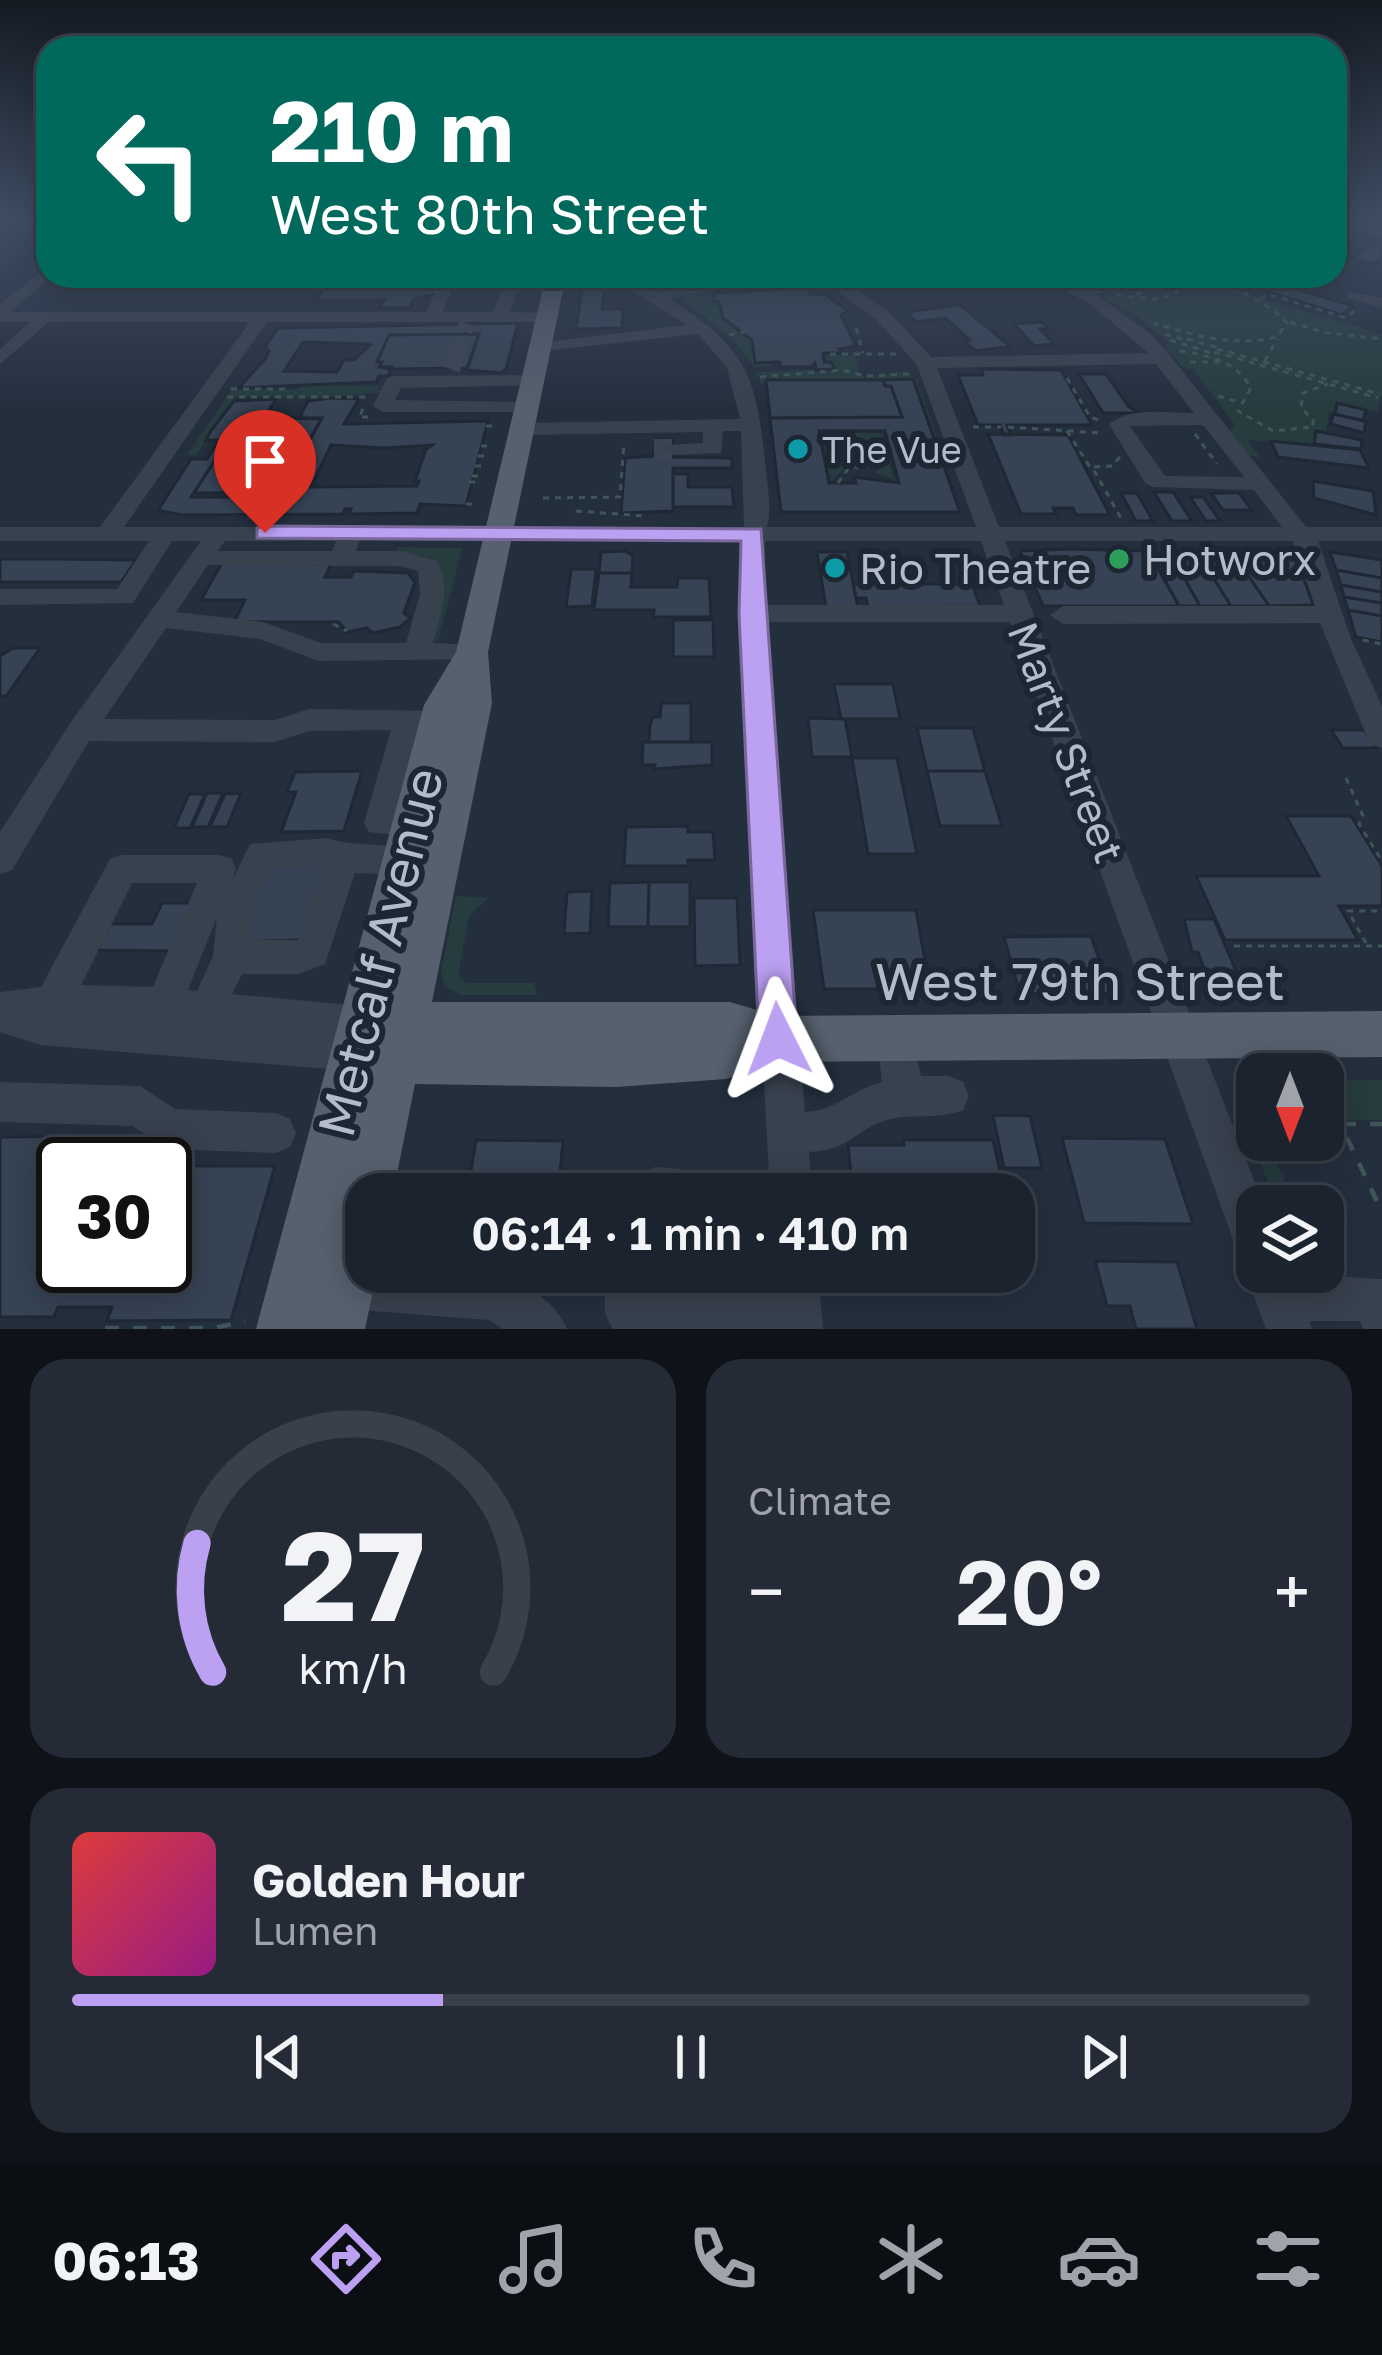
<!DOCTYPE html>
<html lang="en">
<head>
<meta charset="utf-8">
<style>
	:root { --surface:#1b232e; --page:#242b36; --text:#f1f3f6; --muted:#a0a4aa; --line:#39404a; --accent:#bca0f2 }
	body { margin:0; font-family:"Golos Text",sans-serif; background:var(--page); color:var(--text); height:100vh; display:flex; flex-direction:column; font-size:45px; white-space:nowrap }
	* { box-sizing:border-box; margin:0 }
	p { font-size:39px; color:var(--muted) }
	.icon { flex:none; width:66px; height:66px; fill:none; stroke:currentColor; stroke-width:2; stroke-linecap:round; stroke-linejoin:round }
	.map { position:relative; height:1329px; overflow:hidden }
	.side { display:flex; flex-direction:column; gap:30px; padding:30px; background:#0f1319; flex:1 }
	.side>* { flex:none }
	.banner { position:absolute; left:36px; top:36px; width:1311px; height:252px; border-radius:36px; box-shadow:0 6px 30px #0003,0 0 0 3px var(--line); background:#00695c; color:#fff; overflow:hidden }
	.needle { width:78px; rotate:180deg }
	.controls { position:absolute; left:1236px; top:1053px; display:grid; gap:24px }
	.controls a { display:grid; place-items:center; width:108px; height:108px; border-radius:24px; background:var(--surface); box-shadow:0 6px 30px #0003,0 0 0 3px var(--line); font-size:60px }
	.speed { position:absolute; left:36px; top:1137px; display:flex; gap:24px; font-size:60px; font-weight:700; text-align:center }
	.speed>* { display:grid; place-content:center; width:156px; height:156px; border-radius:50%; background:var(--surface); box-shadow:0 6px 30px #0003,0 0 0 3px var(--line); line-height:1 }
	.speed .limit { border:6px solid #111; border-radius:18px; background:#fff; color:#111 }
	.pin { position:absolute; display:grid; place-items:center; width:102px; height:102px; color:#fff; margin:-123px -51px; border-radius:50% 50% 50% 0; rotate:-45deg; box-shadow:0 0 12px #0007 }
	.pin .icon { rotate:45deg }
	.me { position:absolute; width:132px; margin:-66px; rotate:357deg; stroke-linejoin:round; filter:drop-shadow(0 0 9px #0008) }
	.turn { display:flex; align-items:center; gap:42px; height:252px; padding:0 36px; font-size:54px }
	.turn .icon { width:156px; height:156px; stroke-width:2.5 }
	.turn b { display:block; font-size:84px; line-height:102px }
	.big { font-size:90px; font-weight:600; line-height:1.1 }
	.side .widget { flex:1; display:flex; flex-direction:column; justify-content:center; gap:18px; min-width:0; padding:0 42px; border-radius:36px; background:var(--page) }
	.side .dial { align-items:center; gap:0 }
	.dial svg { height:312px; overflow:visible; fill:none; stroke:var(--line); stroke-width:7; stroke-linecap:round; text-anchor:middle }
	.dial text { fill:var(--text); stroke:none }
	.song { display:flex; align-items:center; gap:36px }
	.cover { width:144px; height:144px; border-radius:18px; background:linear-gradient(135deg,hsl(0 70% 55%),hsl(310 70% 35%)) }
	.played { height:12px; border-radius:6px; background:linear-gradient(90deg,var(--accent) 30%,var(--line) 30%) }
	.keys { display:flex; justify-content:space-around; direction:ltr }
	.heat { display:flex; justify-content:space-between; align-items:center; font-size:66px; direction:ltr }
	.side .tiles { flex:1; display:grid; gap:30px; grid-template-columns:1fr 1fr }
	.widget:last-child { grid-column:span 2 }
	.trip { position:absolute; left:345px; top:1173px; width:690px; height:120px; border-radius:36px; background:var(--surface); box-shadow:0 6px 30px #0003,0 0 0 3px var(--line); font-weight:600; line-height:120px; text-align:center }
	.menu { display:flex; height:192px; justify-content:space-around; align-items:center; background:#0b0e12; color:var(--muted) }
	.menu .icon { width:84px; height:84px }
	.menu .selected { color:var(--accent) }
	.menu b { font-size:54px; color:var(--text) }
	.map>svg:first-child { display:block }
	.green { fill:#263c3f }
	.building { fill:#364354; stroke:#1f2835; stroke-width:3; fill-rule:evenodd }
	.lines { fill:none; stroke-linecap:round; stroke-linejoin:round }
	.minor-tunnel-far1 { stroke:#3a4453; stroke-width:16; stroke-dasharray:16 8; stroke-linecap:butt }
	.minor-tunnel { stroke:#3a4453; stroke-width:20; stroke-dasharray:20 10; stroke-linecap:butt }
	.path-far1 { stroke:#3f5557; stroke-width:3; stroke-dasharray:6 6; stroke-linecap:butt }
	.path { stroke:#3f5557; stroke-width:4.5; stroke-dasharray:14 14; stroke-linecap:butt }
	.minor { fill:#38414e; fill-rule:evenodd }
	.major { fill:#56606e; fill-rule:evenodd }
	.route { fill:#bca0f2; stroke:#7a689d; stroke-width:3 }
	.culture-dot { fill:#0f9aa8; stroke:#1d2633; stroke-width:4.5 }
	.leisure-dot { fill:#2e9e5b; stroke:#1d2633; stroke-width:4.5 }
	.labels { text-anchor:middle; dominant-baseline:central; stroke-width:12; stroke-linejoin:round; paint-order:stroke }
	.far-poi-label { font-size:36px; fill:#b4bcc9; stroke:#1d2633; text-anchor:start }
	.poi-label { font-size:42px; fill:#b4bcc9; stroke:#1d2633; text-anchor:start }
	.street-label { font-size:42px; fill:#b4bcc9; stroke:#1d2633 }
	.near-street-label { font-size:51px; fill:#b4bcc9; stroke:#1d2633 }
</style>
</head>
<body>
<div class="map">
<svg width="1382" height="1329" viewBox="0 0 1382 1329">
	<rect width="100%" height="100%" fill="#242f3e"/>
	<!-- green -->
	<path class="green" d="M1141,276H1187L1382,334V394L1377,412L1337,403L1334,413L1329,412L1326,433L1314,430L1313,444L1248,440L1260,458L1248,455L1229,430L1235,425L1193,369L1183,368L1166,347L1169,342L1137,316L1098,296Z
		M730,286L792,290L714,302H719L723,318L752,340L755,362L771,363L772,367L754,366L729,335L678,297Z
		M827,355H855L860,375L865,377L907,371L916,379L953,482L913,378L767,380L762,385L756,372L834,369L831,362H824Z
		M306,385L381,386L378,391L384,392L326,398L236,396L196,455H187L232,390H294Z
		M823,433H881L894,480L899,481L876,473L883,464L865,469L882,450L851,440L830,460L847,466L829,483L832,476L826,468Z
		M398,547L462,548L438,641L429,642L442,570L423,557L395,554Z
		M456,896L488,898L469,916L458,976L466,983H534L537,995H460L445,986L441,973Z
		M1257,1077V1140H1267L1295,1206H1278L1233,1095L1242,1079Z
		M1323,1080H1382V1120H1342Z"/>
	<!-- building -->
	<path class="building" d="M1373,245L1382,247V258L1372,264L1352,258Z
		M332,276H362L357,283H392L396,276H426V288H438L435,294L414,299L410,308H379L384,300H316Z
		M1256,276L1309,281L1296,289L1353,306L1342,315L1269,292L1282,284Z
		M583,283H606L602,309H623L622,328L576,329Z
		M809,288L810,294H825L848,311L841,315L856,346L839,349L840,353H823L824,362H831L835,369L816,370L815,363L812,367H780V362L755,363L752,340L723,318L719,302H714V293Z
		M960,305L1010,346L976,351L964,341L970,340L945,318L917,322L907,312Z
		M1042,322L1049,329H1040L1054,344L1034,346L1014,324Z
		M518,323L506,369L501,373L467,370L479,334L389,335L377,362H382L379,367H392L388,376H379L376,382L239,388L266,358L269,351L265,347L278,328ZM303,342L367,344L370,345L354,360H344L337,372L284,371Z
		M479,334L467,368L391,369L379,367L382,362H377L389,335Z
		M981,369L1061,370L1092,425H1007L1011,435H1004L1000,425H978L958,375H983Z
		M1079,374H1106L1128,406L1139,413H1103Z
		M913,379L960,512H781L770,418L902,417L891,386H885L883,380ZM819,431H885L899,483L854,477L856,483H829Z
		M766,380H883L885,386H891L902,417L770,418Z
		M330,398L359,399L344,424L488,421L466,506L420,504L417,513L349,514L351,509H345L343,514L181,515L158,510L191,459H207L219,440H206L210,432L234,401L276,399L265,417H243L191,497H279L322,418H301L302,412L308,401ZM331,445L383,448L432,445L426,449L415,481H419L417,486L311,487Z
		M1337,403L1366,410L1363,421L1335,414Z
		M1333,414L1366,421L1364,433L1331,424Z
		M243,417L321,419L281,493H194Z
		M1316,431L1362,440L1361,449L1314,444Z
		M988,434L1068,435L1110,515H1076L1073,508H1053L1056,514H1021Z
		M656,439H673L672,457L732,458V468H673V511L621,513L625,458L653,456Z
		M1271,441L1360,450L1369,468L1278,457Z
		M673,474H688V487H732L734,507H673Z
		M1313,481L1373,491L1376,515L1314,498Z
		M1154,492H1173L1192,521H1172Z
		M1121,493H1137L1153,521H1136Z
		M1211,493H1239L1252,510H1223Z
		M1190,497H1203L1220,521H1206Z
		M1069,549L1148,551L1179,606H1043L1020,551Z
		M625,551L633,556L632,573H599L601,552Z
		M1294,551L1313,605L1269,606L1232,552Z
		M817,552H847L858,608H826Z
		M1197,552L1231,606H1200L1170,553Z
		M1197,552H1232L1269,606H1231Z
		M1330,552L1382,560V578L1336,570Z
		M1150,553H1170L1200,606H1179Z
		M0,559H61L136,560L121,582H0Z
		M222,563L331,564L325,577H351L354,571L408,573L415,582L404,613L410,618L400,627L373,633L367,628L347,632L339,622H234L245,600H201Z
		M571,569H596L592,606L566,607Z
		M1336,570L1382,578V592L1341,585Z
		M599,573H632L631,587H677L678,578H709L711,617H653L654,610H594Z
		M853,584H972L980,606L868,607L866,598H856Z
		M1341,585L1382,592V603L1344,597Z
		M1344,597L1382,603V616L1348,610Z
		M1348,610L1382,616V642L1356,637Z
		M673,620H713L714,657H673Z
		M13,648H40L6,696H0V656Z
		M834,684H893L900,719H841Z
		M661,703H691V742H649L650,725L653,717H660Z
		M808,718L845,719L852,757H812Z
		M917,728H973L985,771H927Z
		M1331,730H1364L1377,748H1343Z
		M643,742H712V765L654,769L655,765H642Z
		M852,758H897L917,854H868Z
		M362,771L344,831L281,832L296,792H287L295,772Z
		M927,771H985L1002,826H940Z
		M207,793H223L208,827H192Z
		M241,793L227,827H210L225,794Z
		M189,794H205L190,828H174Z
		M1286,816H1351L1382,866V906H1339L1358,940H1225L1196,876H1319Z
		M688,826V832H713L715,860H688V866H624L626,827Z
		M328,860L304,940L239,942L267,861Z
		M649,882H690V927H648Z
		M649,882L648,927H608L610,883Z
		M592,891L590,933L564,934L567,892Z
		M694,898H737L740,965L695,966Z
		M162,903H194L174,951L97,950L110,924H152Z
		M813,910H916L930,989H824Z
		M1184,919H1214L1236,971H1205L1198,952H1192Z
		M1091,936L1111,993L1020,994L1004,937Z
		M993,1115L1030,1116L1042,1168H1004Z
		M128,1136L117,1164H63V1266H165V1179L170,1166H275L231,1320L107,1321L112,1307H58L54,1317H0V1137Z
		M1062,1138L1165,1139L1193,1224L1084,1223Z
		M476,1140L563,1141L558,1194H467Z
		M903,1140H993L1005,1194H853L848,1145H904Z
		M1095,1261L1177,1262L1197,1329H1136L1130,1306H1107Z"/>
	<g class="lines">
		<!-- minor-tunnel-far1 -->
		<path class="minor-tunnel-far1" d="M456,354L467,324"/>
		<!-- minor-tunnel -->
		<path class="minor-tunnel" d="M450,369L457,351
			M654,449H672"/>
		<!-- path-far1 -->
		<path class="path-far1" d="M1149,279C1199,278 1251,285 1287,323L1277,337C1234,347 1195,336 1154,323
			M1116,295L1155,299L1175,294L1180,286L1172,276
			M1136,295L1156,286H1178
			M1260,299L1268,294L1346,318L1356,310
			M1290,322L1323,332L1382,339
			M856,328L863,353
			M1165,334L1185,340
			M729,335L745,332
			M1187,339L1216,347
			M1170,340L1211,353
			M1217,349L1380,394
			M1180,351C1208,355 1236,361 1251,388L1238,411L1273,431L1313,427V420L1301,408L1303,393L1328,384
			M1214,352L1378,398
			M830,354H896
			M1265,361L1277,339
			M1190,362H1219
			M760,377L842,370L865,376L911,374
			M1067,378L1090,417L1101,421
			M231,389H290
			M1218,396L1238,402
			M227,397H366
			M363,409L359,417H370
			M486,426H494
			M973,427H1001
			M1008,427L1101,433
			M1067,431L1090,467
			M1195,434L1217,464
			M860,445L879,451L861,469L842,463Z
			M481,446H488
			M478,456H485
			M1120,457L1112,466L1092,467L1121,518
			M475,466H483
			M472,476H480
			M469,482H478
			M838,483L850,466
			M543,498L620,497L624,442
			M466,504H472
			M576,511L646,516
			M333,624L347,631
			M1363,640L1382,644
			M1346,778L1363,816L1359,824L1382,861
			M1366,943L1348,911H1382
			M1234,946H1382"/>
		<!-- path -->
		<path class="path" d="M1323,1087L1382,1212
			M1342,1124H1382
			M105,1328H212L245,1322"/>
		<!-- minor -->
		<path class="minor" d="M1357,222L1382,229V237L1335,224Z
			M48,267V276H53L10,312H427L441,276H457L443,312H493L506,279L555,277L563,282L555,287H518L510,312L553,313L555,317L547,322H267L124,527H744L741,431H723L721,453L672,455L662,449L665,445L703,443V432L522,435L512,429L522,423L740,419L727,368L698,334L534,352L531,348L540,343L687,325L608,276H628L658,293L721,280L836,276L888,311L931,357L1148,353L1093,306L1040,276H1060L1085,289L1113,276H1134L1097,295L1153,336L1169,354L1306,527H1382V541H1318L1351,639L1382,706V748L1372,745L1367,737L1320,623L1063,624L1050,615L1063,606H1315L1293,541H1005L1264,1206H1257V1272L1382,1279V1329H1363L1360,1321H1309L1312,1329H1266L1245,1272L1248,1263L1241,1261L1235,1245L1010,622H765L805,1112C835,1111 854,1089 882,1082L877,1039L883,1026L896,1020L909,1026L921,1076H949L963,1082L969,1096L963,1110C939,1120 913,1113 887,1120C854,1130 851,1150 809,1152L812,1194H770L739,614L741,541H359L356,551H400L437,561C452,587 440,615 433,643L481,645L485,652L481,659L319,661L260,639L166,628L104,719L275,720L309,709L448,711L452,719L448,727L420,730L399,811L422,815L427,824L422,833L411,837L369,832L364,823L391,730L310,731L275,742L89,741L12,870L0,874V832L71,722L201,541H172L133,603L0,605V589H117L149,541H0V527H100L250,322H49L0,364V349L30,322H0V304ZM821,280L876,319L917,365L976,527H767C772,507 767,482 765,461C756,371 744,347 670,299L701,292ZM1156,364L1194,413C1167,413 1131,406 1109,424L1145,483L1153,487L1254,490L1282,527H999L937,368ZM1203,425L1244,477L1165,476L1130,426ZM225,541H336L332,551H218ZM765,541H981L1004,605H765ZM208,565L400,566L418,571L420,594L406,643H321L263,622L176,612Z
			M585,276H601L589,288L581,283Z
			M1348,292L1382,298V308L1348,298Z
			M533,375L540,377V385L401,388L395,400L534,402L537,406L527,412H383L373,406L387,378L394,376Z
			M327,838C355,848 386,841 414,851L418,861L414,871L402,875L355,873L325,964L299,974H242L232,994L360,1006L373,1011L379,1024L373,1037L384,1053L379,1067L365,1072L41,1045L0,1032V992L41,987L110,859L122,855H220L232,859L236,869L232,881L250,844ZM324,866L298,940H250L252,910L271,868ZM132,883H197L153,987L81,985ZM217,917L213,956L197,991L188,990Z
			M0,1082L140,1086L175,1109L276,1113L290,1119L296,1133L290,1147L276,1153L167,1149L132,1126L0,1122Z
			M655,1167L726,1173L741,1179L747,1194H625L631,1179Z
			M835,1170L850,1176L856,1194H814L820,1176Z
			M346,1263L366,1265V1272C427,1272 539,1261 567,1329H503L489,1320L346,1309L330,1302L323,1286L330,1270Z
			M605,1272H649L650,1291L712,1292V1272H756L758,1293H775L774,1272H818L823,1329H612L605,1313Z"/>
		<!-- major -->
		<path class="major" d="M546,276H566L488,652L492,703L432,1002H730L778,1016L1382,1011V1057L778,1062L726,1079L616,1087L415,1084L393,1194H366V1272H377L365,1329H256L424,705L456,652Z"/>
	</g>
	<!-- sky -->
	<linearGradient id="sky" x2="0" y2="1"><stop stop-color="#141a22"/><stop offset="0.54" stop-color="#3f4d63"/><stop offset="1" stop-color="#3f4d63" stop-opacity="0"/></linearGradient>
	<rect width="1382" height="408" fill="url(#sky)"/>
	<!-- route -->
	<path class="route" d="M265,526L761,529L797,1039L792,1052L778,1058L765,1052L759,1039L739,614L741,541L257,538V528Z"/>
	<!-- markers -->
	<g class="culture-dot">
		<circle cx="798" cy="449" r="12"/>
		<circle cx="835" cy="568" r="12"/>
	</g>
	<circle class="leisure-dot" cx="1119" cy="559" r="12"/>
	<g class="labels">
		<!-- far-poi labels -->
		<g class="far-poi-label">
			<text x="822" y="449">The Vue</text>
		</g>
		<!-- poi labels -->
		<g class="poi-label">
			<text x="1143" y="559">Hotworx</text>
			<text x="859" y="568">Rio Theatre</text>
		</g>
		<!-- street labels -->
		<g class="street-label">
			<text transform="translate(1067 742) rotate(69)">Marty Street</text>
		</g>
		<!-- near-street labels -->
		<g class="near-street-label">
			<text transform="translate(379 952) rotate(-76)">Metcalf Avenue</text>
			<text x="1080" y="980">West 79th Street</text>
		</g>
	</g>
</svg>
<div class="controls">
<a><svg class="needle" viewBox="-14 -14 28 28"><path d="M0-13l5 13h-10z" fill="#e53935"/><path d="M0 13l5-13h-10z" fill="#a0a4aa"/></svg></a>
<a><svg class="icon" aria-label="layers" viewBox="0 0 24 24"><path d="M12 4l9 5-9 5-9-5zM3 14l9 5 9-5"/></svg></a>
</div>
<div class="speed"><div class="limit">30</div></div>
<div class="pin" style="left:265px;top:533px;background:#d93025"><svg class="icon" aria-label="arrive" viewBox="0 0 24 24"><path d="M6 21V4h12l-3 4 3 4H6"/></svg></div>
<svg class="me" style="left:778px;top:1039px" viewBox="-20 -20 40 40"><path d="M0-17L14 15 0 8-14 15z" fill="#bca0f2" stroke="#fff" stroke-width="4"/></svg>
<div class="trip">06:14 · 1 min · 410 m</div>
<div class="banner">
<div class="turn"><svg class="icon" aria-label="left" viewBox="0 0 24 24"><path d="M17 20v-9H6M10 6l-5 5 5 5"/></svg><div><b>210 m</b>West 80th Street</div></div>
</div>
</div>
<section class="side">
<div class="tiles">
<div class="widget dial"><svg viewBox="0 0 100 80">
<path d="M14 69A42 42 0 1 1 86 69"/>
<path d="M14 69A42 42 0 0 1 10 36" stroke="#bca0f2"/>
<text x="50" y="56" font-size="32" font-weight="700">27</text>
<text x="50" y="72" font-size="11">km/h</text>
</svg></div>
<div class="widget"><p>Climate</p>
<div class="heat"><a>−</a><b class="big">20°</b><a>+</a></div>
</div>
<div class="widget">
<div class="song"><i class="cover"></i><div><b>Golden Hour</b><p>Lumen</p></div></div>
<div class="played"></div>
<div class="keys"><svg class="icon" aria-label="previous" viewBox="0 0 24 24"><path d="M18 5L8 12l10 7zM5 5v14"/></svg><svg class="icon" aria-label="pause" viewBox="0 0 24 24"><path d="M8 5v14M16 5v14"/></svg><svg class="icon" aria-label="next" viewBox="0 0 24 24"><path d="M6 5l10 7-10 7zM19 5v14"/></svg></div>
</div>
</div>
</section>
<nav class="menu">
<b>06:13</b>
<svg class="icon selected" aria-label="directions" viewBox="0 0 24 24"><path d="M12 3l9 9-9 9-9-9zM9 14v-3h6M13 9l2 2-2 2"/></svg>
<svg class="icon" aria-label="music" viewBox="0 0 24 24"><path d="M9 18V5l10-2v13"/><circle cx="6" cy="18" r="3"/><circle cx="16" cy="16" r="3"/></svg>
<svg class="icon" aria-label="phone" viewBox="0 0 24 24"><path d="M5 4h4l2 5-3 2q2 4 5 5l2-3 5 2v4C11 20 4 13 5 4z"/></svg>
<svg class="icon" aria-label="climate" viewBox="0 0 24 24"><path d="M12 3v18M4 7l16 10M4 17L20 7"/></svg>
<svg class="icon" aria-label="car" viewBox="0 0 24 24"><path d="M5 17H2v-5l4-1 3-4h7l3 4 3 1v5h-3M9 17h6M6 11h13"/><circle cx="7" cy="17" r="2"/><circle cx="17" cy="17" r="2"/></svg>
<svg class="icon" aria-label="filters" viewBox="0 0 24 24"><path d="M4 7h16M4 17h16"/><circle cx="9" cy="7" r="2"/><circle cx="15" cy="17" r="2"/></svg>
</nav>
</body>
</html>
